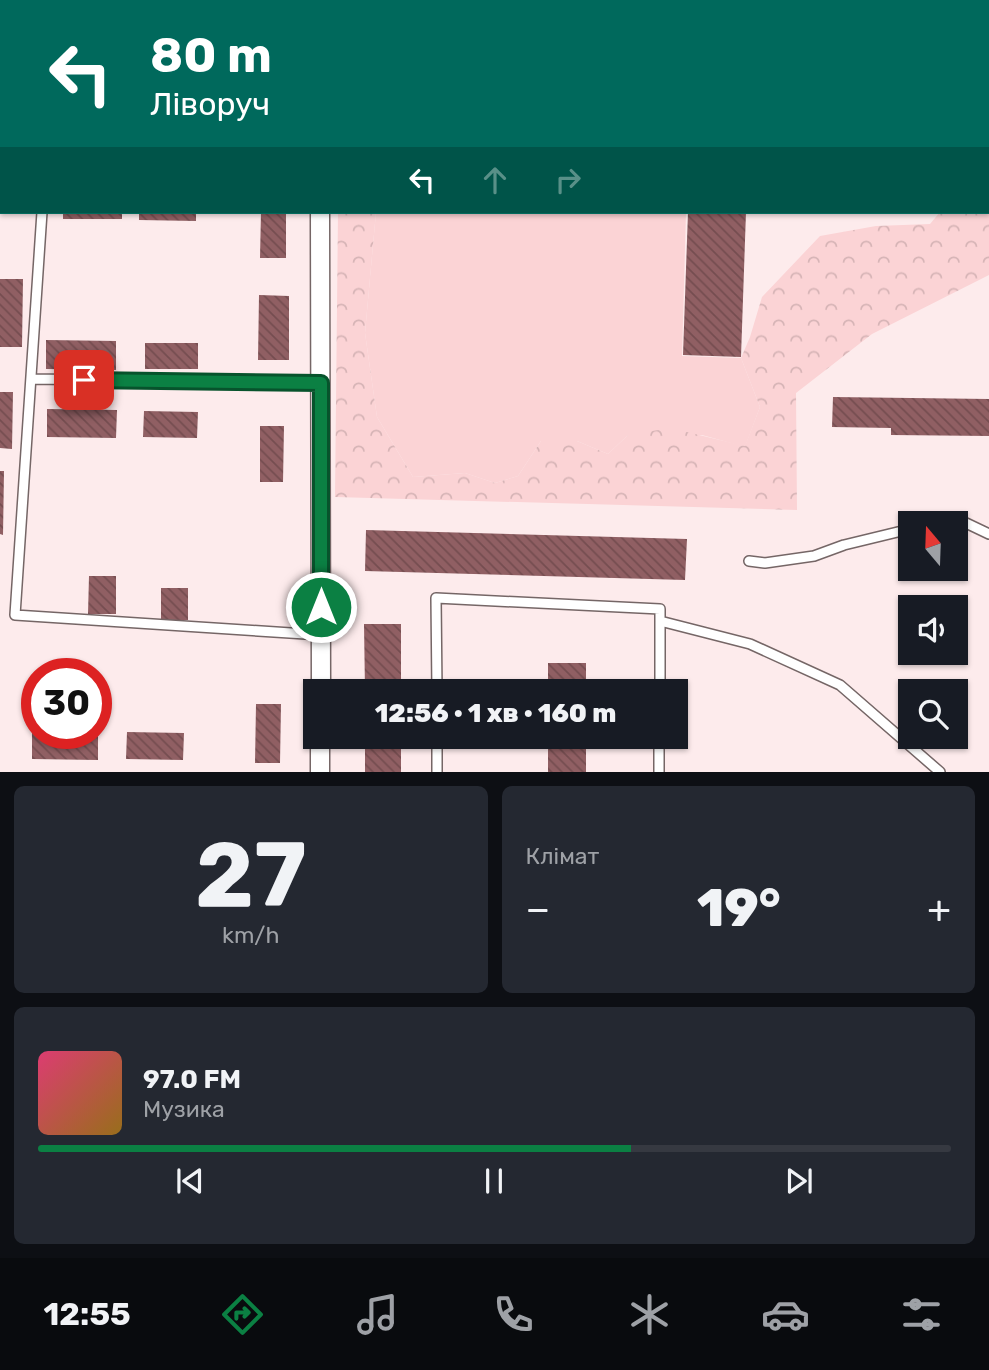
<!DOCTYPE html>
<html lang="uk">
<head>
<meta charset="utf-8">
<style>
	:root { --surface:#171b24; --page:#242831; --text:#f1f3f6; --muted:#9ea1a6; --line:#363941; --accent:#0b8043 }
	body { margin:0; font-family:Rubik,sans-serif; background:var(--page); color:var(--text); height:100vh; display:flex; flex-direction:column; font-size:26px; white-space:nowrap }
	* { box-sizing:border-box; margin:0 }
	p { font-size:23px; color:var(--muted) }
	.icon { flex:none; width:38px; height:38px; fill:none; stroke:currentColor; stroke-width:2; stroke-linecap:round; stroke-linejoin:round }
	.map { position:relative; height:772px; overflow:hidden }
	.details { display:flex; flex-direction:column; gap:14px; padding:14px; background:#0d0f14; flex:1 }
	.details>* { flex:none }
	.banner { position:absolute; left:0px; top:0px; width:990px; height:214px; box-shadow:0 2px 5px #0004; background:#00695c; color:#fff; overflow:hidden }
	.needle { width:46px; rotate:341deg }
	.fabs { position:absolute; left:898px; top:511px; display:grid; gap:14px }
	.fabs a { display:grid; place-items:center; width:70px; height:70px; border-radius:0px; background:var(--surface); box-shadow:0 2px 5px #0004; font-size:35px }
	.speed { position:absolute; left:21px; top:658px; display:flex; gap:14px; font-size:35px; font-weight:700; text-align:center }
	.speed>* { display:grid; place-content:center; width:91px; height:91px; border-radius:50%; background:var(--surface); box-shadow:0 2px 5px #0004; line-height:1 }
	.speed .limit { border:10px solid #d22; background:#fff; color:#111 }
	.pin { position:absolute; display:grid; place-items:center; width:60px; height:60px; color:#fff; margin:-30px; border-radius:14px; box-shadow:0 4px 10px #0006 }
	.me { position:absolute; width:77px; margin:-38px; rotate:0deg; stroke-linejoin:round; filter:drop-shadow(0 0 5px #0008) }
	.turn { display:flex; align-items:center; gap:24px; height:147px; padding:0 35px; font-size:32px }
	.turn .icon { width:91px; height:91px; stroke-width:2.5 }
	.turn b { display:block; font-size:49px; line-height:60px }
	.lanes { display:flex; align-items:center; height:66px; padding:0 35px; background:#0003; justify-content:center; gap:35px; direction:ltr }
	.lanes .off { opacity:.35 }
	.big { font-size:52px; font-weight:800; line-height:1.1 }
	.details .widget { flex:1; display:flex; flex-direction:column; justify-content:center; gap:10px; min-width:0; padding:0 24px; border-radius:10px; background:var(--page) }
	.details .dial { align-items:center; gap:0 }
	.dial b { font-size:91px; line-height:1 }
	.song { display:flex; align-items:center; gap:21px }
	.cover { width:84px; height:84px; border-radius:10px; background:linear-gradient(135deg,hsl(340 70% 55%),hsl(40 70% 35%)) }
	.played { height:7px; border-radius:4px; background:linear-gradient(90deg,var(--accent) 65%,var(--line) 65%) }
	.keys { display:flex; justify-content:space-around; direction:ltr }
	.heat { display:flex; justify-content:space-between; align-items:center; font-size:38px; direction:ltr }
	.details .tiles { flex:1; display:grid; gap:14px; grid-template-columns:1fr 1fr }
	.widget:last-child { grid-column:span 2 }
	.trip { position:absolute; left:303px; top:679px; width:385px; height:70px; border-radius:0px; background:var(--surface); box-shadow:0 2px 5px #0004; font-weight:800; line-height:70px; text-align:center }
	.dock { display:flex; height:112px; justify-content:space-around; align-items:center; background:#090b0e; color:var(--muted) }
	.dock .icon { width:49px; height:49px }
	.dock .on { color:var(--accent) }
	.dock b { font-size:32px; color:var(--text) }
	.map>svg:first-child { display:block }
	.green { fill:#fbd3d5 }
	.forest { fill:url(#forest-crowns) }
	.building { fill:url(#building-back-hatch) }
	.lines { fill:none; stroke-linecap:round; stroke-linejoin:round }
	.service-casing { stroke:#756666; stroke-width:12 }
	.minor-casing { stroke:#756666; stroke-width:21 }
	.service { stroke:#fff; stroke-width:9 }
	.minor { stroke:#fff; stroke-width:18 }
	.route-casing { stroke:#07532c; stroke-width:18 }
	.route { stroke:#0b8043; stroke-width:12 }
</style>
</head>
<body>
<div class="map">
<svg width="989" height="772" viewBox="0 0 989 772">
	<defs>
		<pattern id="forest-crowns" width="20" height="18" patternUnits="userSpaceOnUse" patternTransform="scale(1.75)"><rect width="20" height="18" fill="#fbd3d5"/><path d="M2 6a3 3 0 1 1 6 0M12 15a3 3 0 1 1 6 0" fill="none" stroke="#d6b4b6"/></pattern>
		<pattern id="building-back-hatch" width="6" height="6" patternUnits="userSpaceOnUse" patternTransform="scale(1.75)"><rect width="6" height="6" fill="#905f63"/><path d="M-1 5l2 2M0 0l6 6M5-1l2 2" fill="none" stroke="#754d50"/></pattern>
	</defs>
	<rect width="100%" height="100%" fill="#fdebec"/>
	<!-- green -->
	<path class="green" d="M376,212H686L682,356L741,358L760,407L745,447L702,435H628L608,454L577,441H541L518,476L495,483L465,473L413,477L377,417L365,333Z"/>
	<!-- forest -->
	<path class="forest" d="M340,0H613V2H340Z
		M989,168V275L872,334L796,393L797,510L335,497L338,212H376L365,333L377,417L413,477L465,473L495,483L518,476L541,441H577L608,454L628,435L670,428L745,446L760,407L741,358L750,337L762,297L820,236L876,226L930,224L940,212H989Z"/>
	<!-- building -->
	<path class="building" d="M63,212H122V219H63Z
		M139,212H196V221L139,220Z
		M261,212H286V258H260Z
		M688,212H746L741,357L683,355Z
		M0,279H23L22,347H0Z
		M259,295L289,296V360H258Z
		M46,340L116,341V370L46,369Z
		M145,343H198V369H145Z
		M0,392H13L12,449L0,448Z
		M833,397L989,399V436L891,435V428L832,427Z
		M47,409L117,410L116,438L47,437Z
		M144,411L198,412L197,438L143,437Z
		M260,426H284L283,482H260Z
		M0,471H4L3,535L0,534Z
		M366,530L687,539L685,580L365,571Z
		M89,576H116V614H88Z
		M161,588H188V620H161Z
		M364,624H401V691H365Z
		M548,663H586V691H548Z
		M256,704H281L280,763H255Z
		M32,731H37V733H98V760L32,759Z
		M127,732L184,733L183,760L126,759Z
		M365,737H401V772H365Z
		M548,737H586V772H548Z"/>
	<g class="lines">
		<defs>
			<path id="service" d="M42,212L15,615L321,635
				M32,379L321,383
				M956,523H966L989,534
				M749,561L765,563L814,556L844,545L910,529
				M660,621L750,644L840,685L940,772
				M437,691L436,598L660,609V691
				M437,737V772
				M659,772V737"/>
			<path id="minor" d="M122,2V0
				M321,2V0
				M0,161H2
				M320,212L321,691
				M320,772V737"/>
		</defs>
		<!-- service casing -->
		<use href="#service" class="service-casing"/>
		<!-- minor casing -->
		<use href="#minor" class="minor-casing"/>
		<!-- service -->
		<use href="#service" class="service"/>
		<!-- minor -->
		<use href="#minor" class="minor"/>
	</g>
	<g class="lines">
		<defs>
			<path id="route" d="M84,380L321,383V607"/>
		</defs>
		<!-- route casing -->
		<use href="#route" class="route-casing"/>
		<!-- route -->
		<use href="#route" class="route"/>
	</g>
</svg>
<div class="fabs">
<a><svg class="needle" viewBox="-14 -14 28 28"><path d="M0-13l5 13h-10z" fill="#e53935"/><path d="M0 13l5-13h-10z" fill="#9ea1a6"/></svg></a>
<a><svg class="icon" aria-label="sound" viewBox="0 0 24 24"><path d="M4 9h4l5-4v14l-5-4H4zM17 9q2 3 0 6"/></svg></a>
<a><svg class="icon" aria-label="search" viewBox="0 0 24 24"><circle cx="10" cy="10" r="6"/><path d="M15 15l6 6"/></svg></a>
</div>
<div class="speed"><div class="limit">30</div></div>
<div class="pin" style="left:84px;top:380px;background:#d93025"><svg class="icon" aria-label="arrive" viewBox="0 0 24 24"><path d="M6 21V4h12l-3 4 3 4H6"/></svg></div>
<svg class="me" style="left:321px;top:607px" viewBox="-20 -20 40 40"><circle r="17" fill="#0b8043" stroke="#fff" stroke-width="3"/><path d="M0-11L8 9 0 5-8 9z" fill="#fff"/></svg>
<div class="trip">12:56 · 1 хв · 160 m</div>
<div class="banner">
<div class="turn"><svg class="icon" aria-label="left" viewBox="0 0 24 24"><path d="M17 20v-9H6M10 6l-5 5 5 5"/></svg><div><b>80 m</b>Ліворуч</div></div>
<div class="lanes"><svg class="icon" aria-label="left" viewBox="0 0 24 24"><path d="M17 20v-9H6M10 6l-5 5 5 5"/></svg><svg class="icon off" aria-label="ahead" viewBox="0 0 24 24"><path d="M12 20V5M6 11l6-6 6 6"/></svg><svg class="icon off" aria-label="right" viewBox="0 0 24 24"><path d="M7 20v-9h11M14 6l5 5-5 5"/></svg></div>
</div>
</div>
<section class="details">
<div class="tiles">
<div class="widget dial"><b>27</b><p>km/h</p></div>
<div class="widget"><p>Клімат</p>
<div class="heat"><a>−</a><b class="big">19°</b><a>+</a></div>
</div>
<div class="widget">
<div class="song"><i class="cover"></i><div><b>97.0 FM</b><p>Музика</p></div></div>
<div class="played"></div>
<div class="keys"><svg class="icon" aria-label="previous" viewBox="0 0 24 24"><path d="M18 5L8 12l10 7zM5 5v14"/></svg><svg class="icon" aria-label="pause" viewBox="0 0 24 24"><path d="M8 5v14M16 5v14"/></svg><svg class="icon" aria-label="next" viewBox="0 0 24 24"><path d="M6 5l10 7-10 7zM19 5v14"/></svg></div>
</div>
</div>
</section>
<nav class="dock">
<b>12:55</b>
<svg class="icon on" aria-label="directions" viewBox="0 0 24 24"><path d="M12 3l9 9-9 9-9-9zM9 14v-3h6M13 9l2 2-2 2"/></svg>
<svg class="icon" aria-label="music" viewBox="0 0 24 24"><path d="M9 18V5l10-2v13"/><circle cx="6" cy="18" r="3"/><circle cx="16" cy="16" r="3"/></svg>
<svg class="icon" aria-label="phone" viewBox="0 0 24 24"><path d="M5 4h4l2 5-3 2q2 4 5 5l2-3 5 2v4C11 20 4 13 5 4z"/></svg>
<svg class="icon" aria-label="climate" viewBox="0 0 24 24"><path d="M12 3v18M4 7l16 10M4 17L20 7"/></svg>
<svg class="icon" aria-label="car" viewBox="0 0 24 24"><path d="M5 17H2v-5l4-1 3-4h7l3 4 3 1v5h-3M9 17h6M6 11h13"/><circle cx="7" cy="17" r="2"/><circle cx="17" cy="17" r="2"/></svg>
<svg class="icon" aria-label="filters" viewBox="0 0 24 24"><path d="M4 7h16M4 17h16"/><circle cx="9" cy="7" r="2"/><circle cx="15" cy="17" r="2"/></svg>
</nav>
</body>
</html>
